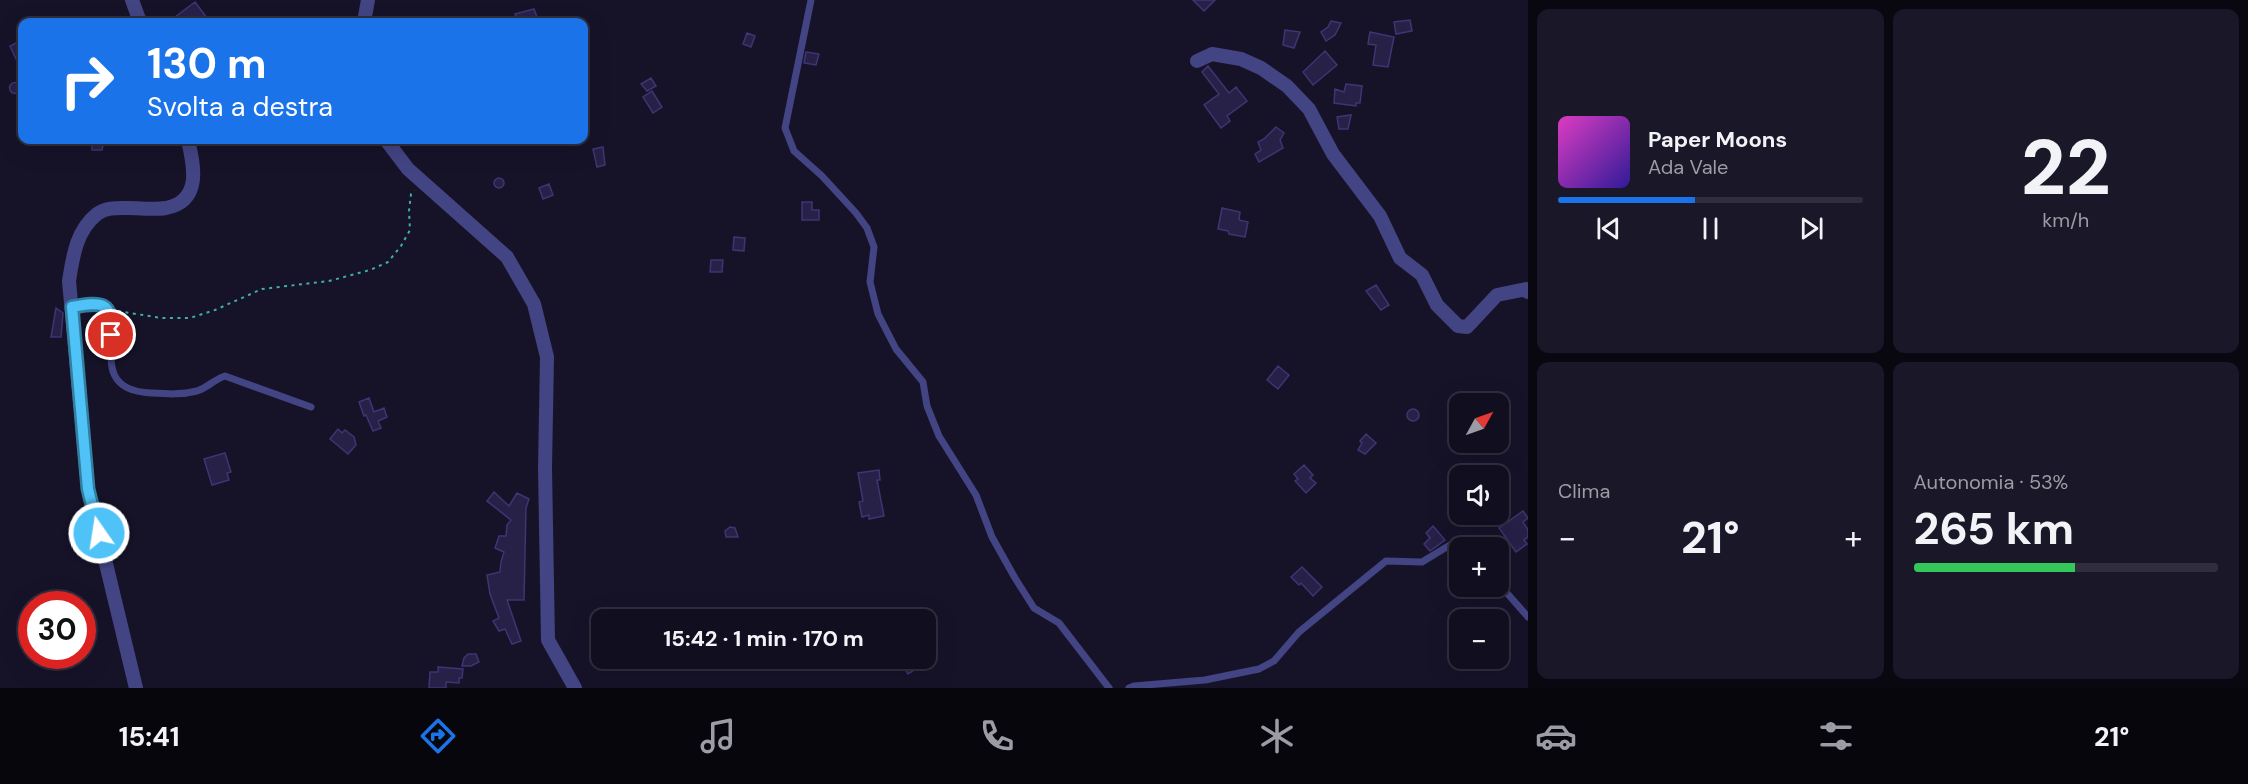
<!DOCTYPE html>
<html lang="it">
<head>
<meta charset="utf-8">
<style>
	:root { --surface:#100e1f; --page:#191728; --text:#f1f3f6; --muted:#9c9ca4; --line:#302e3d; --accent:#1a73e8 }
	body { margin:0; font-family:"DM Sans",sans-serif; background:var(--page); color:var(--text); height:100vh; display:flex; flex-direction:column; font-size:22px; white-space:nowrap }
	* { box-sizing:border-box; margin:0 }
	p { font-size:20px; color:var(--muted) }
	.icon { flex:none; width:33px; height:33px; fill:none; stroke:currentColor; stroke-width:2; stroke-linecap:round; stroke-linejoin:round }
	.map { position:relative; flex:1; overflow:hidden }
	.sheet { display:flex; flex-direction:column; gap:9px; padding:9px; background:#090811; width:720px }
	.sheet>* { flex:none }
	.top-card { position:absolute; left:18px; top:18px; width:570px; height:126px; border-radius:12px; box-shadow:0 6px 24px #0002,0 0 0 2px var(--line); background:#1a73e8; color:#fff; overflow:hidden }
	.needle { width:39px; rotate:50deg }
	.tools { position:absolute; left:1449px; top:393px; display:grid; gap:12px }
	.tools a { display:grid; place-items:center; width:60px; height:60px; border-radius:12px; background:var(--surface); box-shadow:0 6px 24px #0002,0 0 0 2px var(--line); font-size:30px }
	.speed { position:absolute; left:18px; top:591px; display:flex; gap:12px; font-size:30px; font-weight:700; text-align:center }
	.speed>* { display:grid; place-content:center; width:78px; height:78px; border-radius:50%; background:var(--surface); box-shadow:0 6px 24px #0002,0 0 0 2px var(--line); line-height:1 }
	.speed .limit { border:9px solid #d22; background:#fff; color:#111 }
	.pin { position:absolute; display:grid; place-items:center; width:51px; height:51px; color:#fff; margin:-26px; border:3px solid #fff; border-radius:50%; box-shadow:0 2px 6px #0007 }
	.me { position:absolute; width:66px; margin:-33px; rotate:347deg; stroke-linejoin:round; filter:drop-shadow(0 0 4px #0008) }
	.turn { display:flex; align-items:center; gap:21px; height:126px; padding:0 30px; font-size:27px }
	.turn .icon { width:78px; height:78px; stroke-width:2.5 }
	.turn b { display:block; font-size:42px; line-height:51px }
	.big { font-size:45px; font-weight:700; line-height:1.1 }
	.sheet .tile { flex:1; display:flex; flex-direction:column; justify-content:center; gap:9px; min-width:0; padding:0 21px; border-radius:12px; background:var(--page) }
	.sheet .dial { align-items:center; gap:0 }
	.dial b { font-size:78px; line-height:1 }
	.song { display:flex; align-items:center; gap:18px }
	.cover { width:72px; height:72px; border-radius:9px; background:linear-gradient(135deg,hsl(310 70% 55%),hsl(250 70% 35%)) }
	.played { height:6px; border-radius:3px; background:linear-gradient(90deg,var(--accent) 45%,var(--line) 45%) }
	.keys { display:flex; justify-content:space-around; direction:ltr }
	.heat { display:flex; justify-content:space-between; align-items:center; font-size:33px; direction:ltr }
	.charge { height:9px; border-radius:4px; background:linear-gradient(90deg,#34c759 53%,var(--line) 0) }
	.sheet .tiles { flex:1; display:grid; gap:9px; grid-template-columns:repeat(2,1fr) }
	.trip { position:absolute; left:591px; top:609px; width:345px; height:60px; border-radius:12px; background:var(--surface); box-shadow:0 6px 24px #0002,0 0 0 2px var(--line); font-weight:700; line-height:60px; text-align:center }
	.tabs { display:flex; height:96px; justify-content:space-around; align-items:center; background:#06060c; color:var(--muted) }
	.tabs .icon { width:42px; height:42px }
	.tabs .active { color:var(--accent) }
	.tabs b { font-size:27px; color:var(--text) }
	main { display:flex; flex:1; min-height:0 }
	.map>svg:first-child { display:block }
	.building { fill:#272148; stroke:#3e3572; stroke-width:1.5 }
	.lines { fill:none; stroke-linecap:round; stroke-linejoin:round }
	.path { stroke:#3db1a3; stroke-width:2; stroke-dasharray:3 4.5; stroke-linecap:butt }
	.service { stroke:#434483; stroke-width:7 }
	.minor { stroke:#434483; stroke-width:14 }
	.route-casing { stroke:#337fa1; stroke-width:15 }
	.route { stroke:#4fc3f7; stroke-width:10 }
</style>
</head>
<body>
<main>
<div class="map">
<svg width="1528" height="688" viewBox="0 0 1528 688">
	<rect width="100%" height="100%" fill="#161329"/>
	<!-- building -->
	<path class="building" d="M1193,0H1215L1204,11Z
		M195,2L210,22H180L175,17Z
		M534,9L539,22H518L515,14Z
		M1410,20L1412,31L1396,34L1394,22Z
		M1331,21L1341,23L1335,35L1326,41L1321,32L1328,27Z
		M1285,30L1300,32L1294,48L1283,45Z
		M1370,32L1394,37L1388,67L1373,65L1376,45L1368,44Z
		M747,33L755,36L751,47L743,44Z
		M22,40V72L10,46Z
		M1325,51L1337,65L1313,85L1303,72Z
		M806,52L819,54L816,65L804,63Z
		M1208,66L1229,93L1236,87L1247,101L1227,116L1230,121L1221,128L1204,105L1219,94L1202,72Z
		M651,78L656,86L647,91L641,84Z
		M9.5 88a5.5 5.5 0 1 1 11 0a5.5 5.5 0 1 1-11 0Z
		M1346,84L1362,86L1360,103H1356V106L1334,103L1335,89L1344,92Z
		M652,91L662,107L653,113L643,97Z
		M1351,115L1348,129H1339L1337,117Z
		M1276,127L1284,133L1280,140L1283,148L1259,162L1255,154L1261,150L1258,142L1264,139Z
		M92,140H104L102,150H92Z
		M603,147L605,165L597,167L593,149Z
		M494 183a5 5 0 1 1 10 0a5 5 0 1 1-10 0Z
		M549,184L553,195L543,199L539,188Z
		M802,202H812V210H819V220H802Z
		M1222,208L1240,212L1239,220L1248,222L1245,237L1229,234L1228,231L1218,229Z
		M734,237L745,238L744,251L733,250Z
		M711,260H723L722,272H710Z
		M1376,285L1389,305L1381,310L1366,291Z
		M56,308L63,313L61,337H51Z
		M1278,366L1289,375L1278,389L1267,380Z
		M369,398L374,412L384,408L387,417L378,421L381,428L373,431L366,415L364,416L359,402Z
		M1407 415a6 6 0 1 1 12 0a6 6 0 1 1-12 0Z
		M338,429L342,433L345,430L354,437L356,445L348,454L330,439Z
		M1366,434L1376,443L1365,454L1358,450L1362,443L1360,441Z
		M225,453L231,472L227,473L229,480L212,485L204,459Z
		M1304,465L1313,475L1310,478L1316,483L1306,493L1295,481L1298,479L1294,474Z
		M879,470L880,480H877L884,516L869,519V515L862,517L859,502L863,501L858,473Z
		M494,492L509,506L517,493L529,499L526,508L524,600H507L521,641L512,644L505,629L499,631L493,621L499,618L490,594L487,575L500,572L501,562L504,552L495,548L499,536H506L507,525L511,520L487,501Z
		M1523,511L1528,518L1523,522L1528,530V537L1524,540L1527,544L1516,552L1499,528Z
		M1433,526L1445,540L1430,551L1424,544L1430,538L1426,533Z
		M730,527L735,528L738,537H726L725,531Z
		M1302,567L1322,587L1313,596L1301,583L1299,585L1291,577Z
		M468,654H476L479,662L471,666H462L464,658Z
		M898,658H914L919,667L908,674Z
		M438,667L463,669L462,678H459V683L446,682V688H429L430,672H438Z"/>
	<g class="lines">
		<!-- path -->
		<path class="path" d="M118,311L161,318H190L215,310L262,289L329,281L370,270L388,262L401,246L410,230L409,211L411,194L414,190"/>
		<!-- service -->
		<path class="service" d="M811,0L785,128L794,151L822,176L856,213L867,228L874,247L870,282L878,314L896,349L923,382L927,406L939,436L976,495L992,537L1015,578L1034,608L1059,623L1109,688
			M72,307C82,305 99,299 107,308C126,328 84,390 151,393C167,394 181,395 197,391C207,388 215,379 225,376L311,407
			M1498,583L1528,617
			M1129,688L1134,686L1205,680L1259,669L1274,661L1299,632L1386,561L1422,562L1450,545L1462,542L1467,548"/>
		<!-- minor -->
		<path class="minor" d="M132,0L140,22
			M364,22L368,0
			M1197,61L1212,54L1241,59L1261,68L1287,86L1309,109L1333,154L1380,216L1400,258L1422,275L1437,305L1458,326L1467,327L1497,295L1526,289L1528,292
			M386,140L408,169L507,257L534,304L547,357L545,468L548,640L575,688
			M136,688L88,489L69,281C73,256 76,231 97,214C106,207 118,208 129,208C140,208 154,210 166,208C202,201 194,166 188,140"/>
	</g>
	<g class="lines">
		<defs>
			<path id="route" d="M99,533L88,489L72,307C101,302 113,300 111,335"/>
		</defs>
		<!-- route casing -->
		<use href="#route" class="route-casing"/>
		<!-- route -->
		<use href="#route" class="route"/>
	</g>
</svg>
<div class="tools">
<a><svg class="needle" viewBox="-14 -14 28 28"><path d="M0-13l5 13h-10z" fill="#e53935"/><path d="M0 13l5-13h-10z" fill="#9c9ca4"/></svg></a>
<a><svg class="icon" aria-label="sound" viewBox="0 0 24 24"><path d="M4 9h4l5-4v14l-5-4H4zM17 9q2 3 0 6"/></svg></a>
<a>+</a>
<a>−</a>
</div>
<div class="speed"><div class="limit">30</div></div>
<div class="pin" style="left:111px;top:335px;background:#d93025"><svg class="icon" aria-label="arrive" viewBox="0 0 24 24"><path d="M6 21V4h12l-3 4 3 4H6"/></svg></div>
<svg class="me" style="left:99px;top:533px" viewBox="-20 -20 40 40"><circle r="17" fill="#4fc3f7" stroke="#fff" stroke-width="3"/><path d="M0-11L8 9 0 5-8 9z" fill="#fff"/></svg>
<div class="trip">15:42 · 1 min · 170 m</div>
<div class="top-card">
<div class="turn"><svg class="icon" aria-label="right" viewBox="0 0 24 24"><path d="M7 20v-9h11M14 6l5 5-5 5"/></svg><div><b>130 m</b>Svolta a destra</div></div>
</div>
</div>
<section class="sheet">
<div class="tiles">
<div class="tile">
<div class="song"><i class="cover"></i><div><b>Paper Moons</b><p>Ada Vale</p></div></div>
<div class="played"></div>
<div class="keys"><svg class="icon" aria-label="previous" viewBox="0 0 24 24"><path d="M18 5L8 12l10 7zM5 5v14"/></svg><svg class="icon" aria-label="pause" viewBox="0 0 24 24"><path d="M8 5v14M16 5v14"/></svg><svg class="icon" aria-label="next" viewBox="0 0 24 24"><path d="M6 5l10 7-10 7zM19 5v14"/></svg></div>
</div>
<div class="tile dial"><b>22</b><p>km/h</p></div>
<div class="tile"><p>Clima</p>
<div class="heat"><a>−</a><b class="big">21°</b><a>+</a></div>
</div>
<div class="tile"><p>Autonomia · 53%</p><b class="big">265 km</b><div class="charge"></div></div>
</div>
</section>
</main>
<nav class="tabs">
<b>15:41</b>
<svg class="icon active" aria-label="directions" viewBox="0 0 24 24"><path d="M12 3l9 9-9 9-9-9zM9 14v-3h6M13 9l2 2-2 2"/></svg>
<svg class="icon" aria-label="music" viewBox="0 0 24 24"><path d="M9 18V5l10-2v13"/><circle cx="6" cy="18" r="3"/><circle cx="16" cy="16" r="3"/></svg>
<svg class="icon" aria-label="phone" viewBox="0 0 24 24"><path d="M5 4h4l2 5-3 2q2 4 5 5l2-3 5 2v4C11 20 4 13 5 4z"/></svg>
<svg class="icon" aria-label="climate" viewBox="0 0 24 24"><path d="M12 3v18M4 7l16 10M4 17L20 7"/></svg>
<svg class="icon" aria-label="car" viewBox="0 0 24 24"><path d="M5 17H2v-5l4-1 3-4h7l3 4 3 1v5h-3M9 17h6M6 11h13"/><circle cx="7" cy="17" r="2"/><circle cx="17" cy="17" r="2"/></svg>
<svg class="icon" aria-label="filters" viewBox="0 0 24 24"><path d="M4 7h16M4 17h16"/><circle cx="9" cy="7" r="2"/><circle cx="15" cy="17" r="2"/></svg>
<b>21°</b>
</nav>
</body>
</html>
